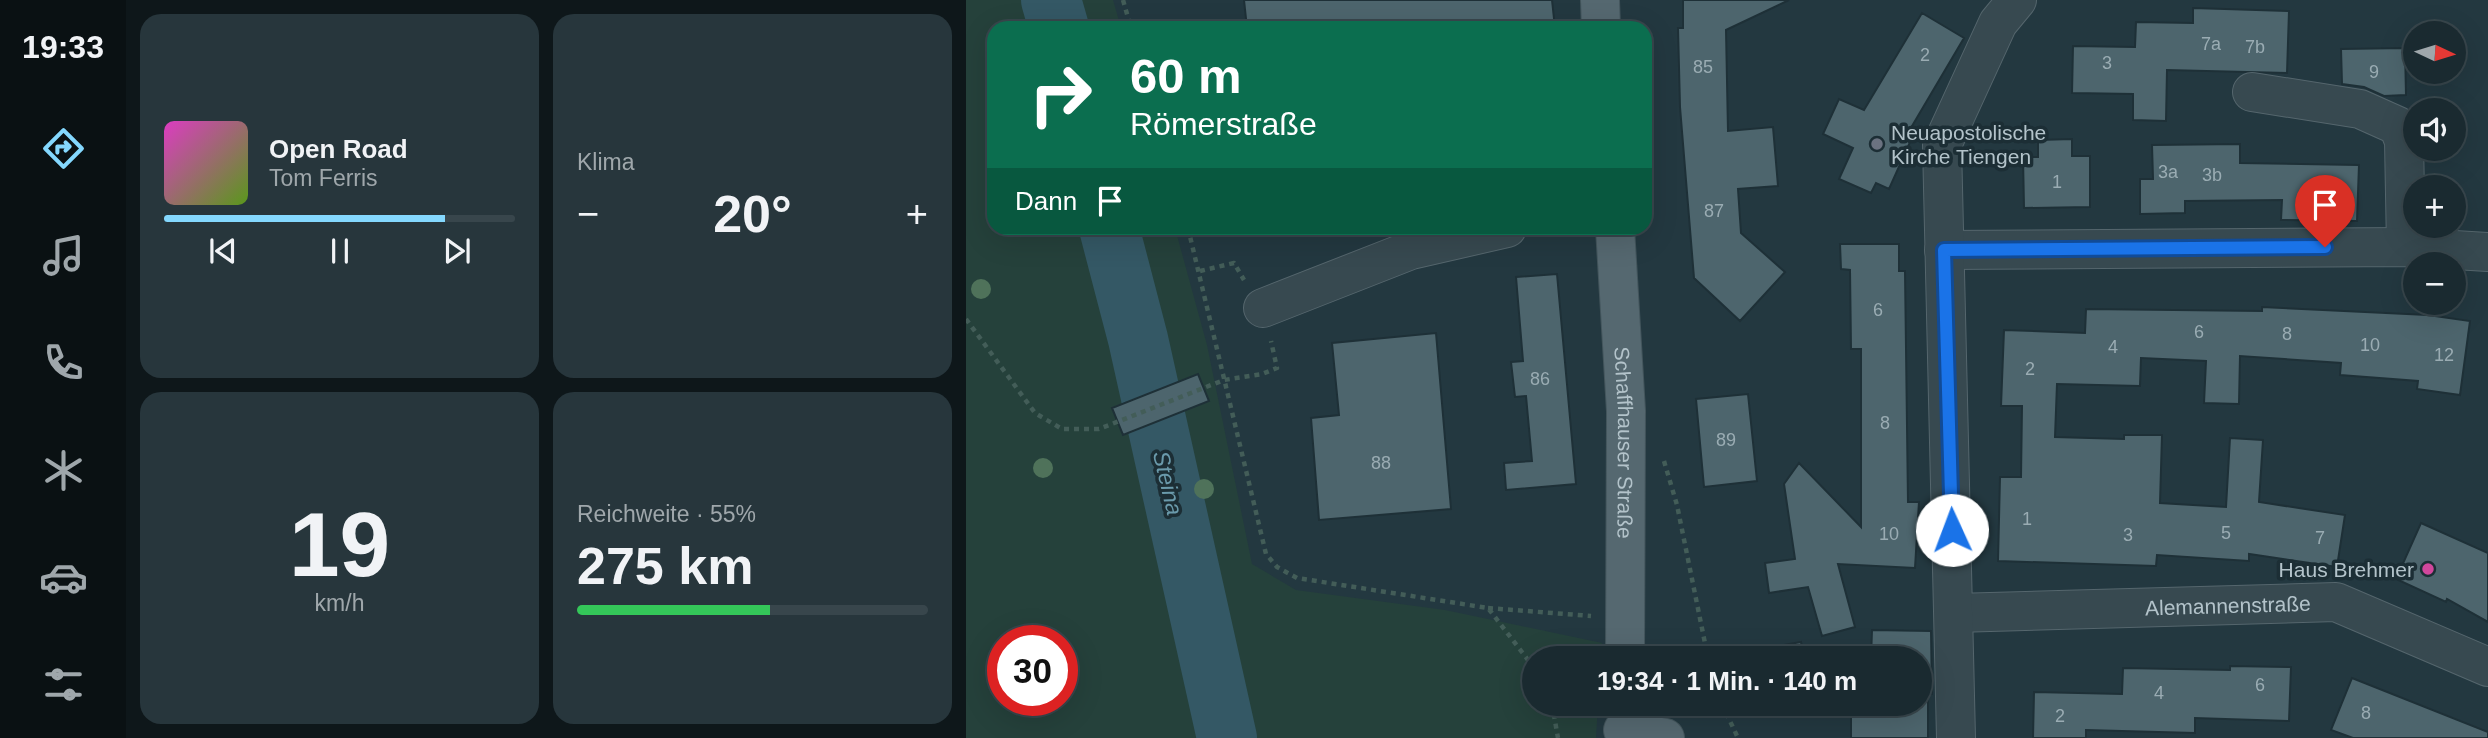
<!DOCTYPE html>
<html lang="de">
<head>
<meta charset="utf-8">
<style>
	:root { --surface:#1a2a30; --page:#27363c; --text:#f1f3f6; --muted:#9fa7ab; --line:#38464c; --accent:#84d8fe }
	body { margin:0; font-family:Helvetica,sans-serif; background:var(--page); color:var(--text); height:100vh; display:flex; flex-direction:column; font-size:26px; white-space:nowrap }
	* { box-sizing:border-box; margin:0 }
	p { font-size:23px; color:var(--muted) }
	.icon { flex:none; width:38px; height:38px; fill:none; stroke:currentColor; stroke-width:2; stroke-linecap:round; stroke-linejoin:round }
	.map { position:relative; flex:1; overflow:hidden }
	.drawer { display:flex; flex-direction:column; gap:14px; padding:14px; background:#0e171a; width:840px }
	.drawer>* { flex:none }
	.guide { position:absolute; left:21px; top:21px; width:665px; height:214px; border-radius:21px; box-shadow:0 7px 28px #0002,0 0 0 2px var(--line); background:#0b6e4f; color:#fff; overflow:hidden }
	.needle { width:46px; rotate:94deg }
	.fabs { position:absolute; left:1437px; top:21px; display:grid; gap:14px }
	.fabs a { display:grid; place-items:center; width:63px; height:63px; border-radius:50%; background:var(--surface); box-shadow:0 7px 28px #0002,0 0 0 2px var(--line); font-size:35px }
	.speed { position:absolute; left:21px; top:625px; display:flex; gap:14px; font-size:35px; font-weight:700; text-align:center }
	.speed>* { display:grid; place-content:center; width:91px; height:91px; border-radius:50%; background:var(--surface); box-shadow:0 7px 28px #0002,0 0 0 2px var(--line); line-height:1 }
	.speed .limit { border:10px solid #d22; background:#fff; color:#111 }
	.pin { position:absolute; display:grid; place-items:center; width:60px; height:60px; color:#fff; margin:-72px -30px; border-radius:50% 50% 50% 0; rotate:-45deg; box-shadow:0 0 7px #0007 }
	.pin .icon { rotate:45deg }
	.me { position:absolute; width:77px; margin:-38px; rotate:358deg; stroke-linejoin:round; filter:drop-shadow(0 0 5px #0008) }
	.turn { display:flex; align-items:center; gap:24px; height:147px; padding:0 28px; font-size:32px }
	.turn .icon { width:91px; height:91px; stroke-width:2.5 }
	.turn b { display:block; font-size:49px; line-height:60px }
	.then { display:flex; align-items:center; height:66px; padding:0 28px; background:#0003; gap:14px; font-size:26px }
	.big { font-size:52px; font-weight:700; line-height:1.1 }
	.drawer .tile { flex:1; display:flex; flex-direction:column; justify-content:center; gap:10px; min-width:0; padding:0 24px; border-radius:21px; background:var(--page) }
	.drawer .dial { align-items:center; gap:0 }
	.dial b { font-size:91px; line-height:1 }
	.song { display:flex; align-items:center; gap:21px }
	.cover { width:84px; height:84px; border-radius:10px; background:linear-gradient(135deg,hsl(310 70% 55%),hsl(90 70% 35%)) }
	.played { height:7px; border-radius:4px; background:linear-gradient(90deg,var(--accent) 80%,var(--line) 80%) }
	.keys { display:flex; justify-content:space-around; direction:ltr }
	.heat { display:flex; justify-content:space-between; align-items:center; font-size:38px; direction:ltr }
	.charge { height:10px; border-radius:5px; background:linear-gradient(90deg,#34c759 55%,var(--line) 0) }
	.drawer .tiles { flex:1; display:grid; gap:14px; grid-template-columns:repeat(2,1fr) }
	.trip { position:absolute; left:556px; top:646px; width:410px; height:70px; border-radius:35px; background:var(--surface); box-shadow:0 7px 28px #0002,0 0 0 2px var(--line); font-weight:700; line-height:70px; text-align:center }
	main { display:flex; flex:1; min-height:0 }
	.tab-bar { display:flex; flex-direction:column; width:126px; justify-content:space-around; align-items:center; background:#0a1113; color:var(--muted) }
	.tab-bar .icon { width:49px; height:49px }
	.tab-bar .current { color:var(--accent) }
	.tab-bar b { font-size:32px; color:var(--text) }
	.map>svg:first-child { display:block }
	.green { fill:#25413b; fill-rule:evenodd }
	.lines { fill:none; stroke-linecap:round; stroke-linejoin:round }
	.river { stroke:#345865; stroke-width:60 }
	.building { fill:#4d656d; stroke:#1e3037; stroke-width:2 }
	.minor-casing { stroke:#55666d; stroke-width:40 }
	.major-casing { stroke:#43555c; stroke-width:40 }
	.path { stroke:#435d58; stroke-width:4.5; stroke-dasharray:5 5; stroke-linecap:butt }
	.minor { stroke:#374950; stroke-width:38 }
	.major { stroke:#556870; stroke-width:38 }
	.tree { fill:#4f725a }
	.route-casing { stroke:#114b97; stroke-width:18 }
	.route { stroke:#1a73e8; stroke-width:12 }
	.worship-dot { fill:#6b7280; stroke:#1c2e35; stroke-width:2.5 }
	.hotel-dot { fill:#d1479c; stroke:#1c2e35; stroke-width:2.5 }
	.labels { text-anchor:middle; dominant-baseline:central; stroke-width:7; stroke-linejoin:round; paint-order:stroke }
	.number-label { font-size:18px; fill:#9aacb3 }
	.poi-label { font-size:21px; fill:#b3c3ca; stroke:#1c2e35; text-anchor:start }
	.street-label { font-size:21px; fill:#b3c3ca; stroke:#1c2e35 }
	.water-label { font-size:23px; font-style:italic; fill:#6a9aab; stroke:#1c2e35 }
</style>
</head>
<body>
<main>
<nav class="tab-bar">
<b>19:33</b>
<svg class="icon current" aria-label="directions" viewBox="0 0 24 24"><path d="M12 3l9 9-9 9-9-9zM9 14v-3h6M13 9l2 2-2 2"/></svg>
<svg class="icon" aria-label="music" viewBox="0 0 24 24"><path d="M9 18V5l10-2v13"/><circle cx="6" cy="18" r="3"/><circle cx="16" cy="16" r="3"/></svg>
<svg class="icon" aria-label="phone" viewBox="0 0 24 24"><path d="M5 4h4l2 5-3 2q2 4 5 5l2-3 5 2v4C11 20 4 13 5 4z"/></svg>
<svg class="icon" aria-label="climate" viewBox="0 0 24 24"><path d="M12 3v18M4 7l16 10M4 17L20 7"/></svg>
<svg class="icon" aria-label="car" viewBox="0 0 24 24"><path d="M5 17H2v-5l4-1 3-4h7l3 4 3 1v5h-3M9 17h6M6 11h13"/><circle cx="7" cy="17" r="2"/><circle cx="17" cy="17" r="2"/></svg>
<svg class="icon" aria-label="filters" viewBox="0 0 24 24"><path d="M4 7h16M4 17h16"/><circle cx="9" cy="7" r="2"/><circle cx="15" cy="17" r="2"/></svg>
</nav>
<section class="drawer">
<div class="tiles">
<div class="tile">
<div class="song"><i class="cover"></i><div><b>Open Road</b><p>Tom Ferris</p></div></div>
<div class="played"></div>
<div class="keys"><svg class="icon" aria-label="previous" viewBox="0 0 24 24"><path d="M18 5L8 12l10 7zM5 5v14"/></svg><svg class="icon" aria-label="pause" viewBox="0 0 24 24"><path d="M8 5v14M16 5v14"/></svg><svg class="icon" aria-label="next" viewBox="0 0 24 24"><path d="M6 5l10 7-10 7zM19 5v14"/></svg></div>
</div>
<div class="tile"><p>Klima</p>
<div class="heat"><a>−</a><b class="big">20°</b><a>+</a></div>
</div>
<div class="tile dial"><b>19</b><p>km/h</p></div>
<div class="tile"><p>Reichweite · 55%</p><b class="big">275 km</b><div class="charge"></div></div>
</div>
</section>
<div class="map">
<svg width="1522" height="738" viewBox="0 0 1522 738">
	<rect width="100%" height="100%" fill="#233840"/>
	<!-- green -->
	<path class="green" d="M0,0H147L155,28H28V228H209L241,345L286,564L330,590L479,610L636,643L635,658H569V704H632L630,738H0ZM37,640H96V700H37Z"/>
	<g class="lines">
		<!-- river -->
		<path class="river" d="M85,0L93,28
			M143,228L172,339L261,738"/>
	</g>
	<!-- building -->
	<path class="building" d="M278,0H586L589,28H281Z
		M717,0H823L760,30L762,131L807,127L812,186L772,189L775,233L819,272L774,321L728,278L714,107L712,28H717Z
		M1227,8L1323,11L1321,73L1201,70L1200,121L1167,120V94L1106,93L1107,46L1169,47L1170,22L1227,23Z
		M956,13L998,38L939,138L945,140L923,189L910,183L905,193L873,179L887,148L857,134L873,99L898,110Z
		M1439,48L1440,95L1418,96L1398,87L1376,84L1375,49Z
		M1106,139V156H1124V207L1058,208L1057,157H1072V140Z
		M1274,144V163L1393,165L1391,221L1315,220L1316,200L1219,201V213L1174,214V179H1187L1186,145Z
		M874,244H933V271H939L942,502H953L949,568L872,564L889,627L856,636L842,587L803,593L799,563L829,559L818,484L833,463L895,527V349H885L884,270L875,269Z
		M591,274L610,484L540,490L538,463L566,461L560,396L549,397L545,362L557,361L550,277Z
		M1296,307L1462,315L1504,321L1494,395L1451,389L1452,381L1374,375L1375,363L1274,356L1273,404L1238,403L1240,361L1175,358L1174,386L1091,384L1089,437L1158,439V435H1196L1194,503L1260,507L1264,438L1297,440L1293,502L1379,515L1371,567L1283,554V561L1191,555L1190,566L1032,561L1034,477H1055L1056,406H1035L1038,330L1119,333L1120,309L1296,311Z
		M470,333L485,509L353,520L345,418L373,415L366,343Z
		M232,374L243,401L157,435L146,408Z
		M782,394L791,481L738,487L730,399Z
		M1455,523L1522,553V622L1481,599L1480,602L1430,579Z
		M906,630L965,631L966,694H962V738H885V704H954V658H905Z
		M835,642L838,658H790L788,650Z
		M1264,666L1325,667L1323,721L1229,718V733L1120,730V738H1067L1068,692L1156,694L1157,668L1264,670Z
		M1386,678L1522,732V738H1387L1365,730Z"/>
	<g class="lines">
		<defs>
			<g id="minor">
				<path d="M1286,92L1394,109L1432,126L1438,141L1440,247"/>
				<path d="M978,250L1440,247L1522,252"/>
				<path d="M297,308L445,250L541,228"/>
				<path id="s1" d="M989,613L1370,602L1522,667"/>
				<path d="M990,738L976,145L1032,23L1051,0"/>
			</g>
			<g id="major">
				<path d="M634,0L635,28"/>
				<path id="s2" d="M649,228L660,411L659,658"/>
				<path d="M657,730L699,738"/>
			</g>
		</defs>
		<!-- minor casing -->
		<use href="#minor" class="minor-casing"/>
		<!-- major casing -->
		<use href="#major" class="major-casing"/>
		<!-- path -->
		<path class="path" d="M157,0L165,28
			M222,228L300,554L311,567L331,578L522,608L569,669
			M234,271L268,263L278,280
			M0,319L69,413L96,429H133L258,380L296,374L311,368L305,341
			M698,461L711,505L742,658
			M522,608L625,616
			M586,704L592,738
			M756,704L772,738"/>
		<!-- minor -->
		<use href="#minor" class="minor"/>
		<!-- major -->
		<use href="#major" class="major"/>
	</g>
	<!-- trees -->
	<g class="tree">
		<circle cx="15" cy="289" r="10"/>
		<circle cx="77" cy="468" r="10"/>
		<circle cx="238" cy="489" r="10"/>
	</g>
	<g class="lines">
		<defs>
			<path id="route" d="M986,530L978,250L1359,247"/>
		</defs>
		<!-- route casing -->
		<use href="#route" class="route-casing"/>
		<!-- route -->
		<use href="#route" class="route"/>
	</g>
	<!-- markers -->
	<circle class="worship-dot" cx="911" cy="144" r="7"/>
	<circle class="hotel-dot" cx="1462" cy="569" r="7"/>
	<g class="labels">
		<!-- number labels -->
		<g class="number-label">
			<text x="1245" y="44">7a</text>
			<text x="1289" y="47">7b</text>
			<text x="959" y="55">2</text>
			<text x="1141" y="63">3</text>
			<text x="737" y="67">85</text>
			<text x="1408" y="72">9</text>
			<text x="1202" y="172">3a</text>
			<text x="1246" y="175">3b</text>
			<text x="1091" y="182">1</text>
			<text x="748" y="211">87</text>
			<text x="912" y="310">6</text>
			<text x="1233" y="332">6</text>
			<text x="1321" y="334">8</text>
			<text x="1404" y="345">10</text>
			<text x="1147" y="347">4</text>
			<text x="1478" y="355">12</text>
			<text x="1064" y="369">2</text>
			<text x="574" y="379">86</text>
			<text x="919" y="423">8</text>
			<text x="760" y="440">89</text>
			<text x="415" y="463">88</text>
			<text x="1061" y="519">1</text>
			<text x="1260" y="533">5</text>
			<text x="923" y="534">10</text>
			<text x="1162" y="535">3</text>
			<text x="1354" y="538">7</text>
			<text x="1294" y="685">6</text>
			<text x="1193" y="693">4</text>
			<text x="1400" y="713">8</text>
			<text x="1094" y="716">2</text>
		</g>
		<!-- poi labels -->
		<g class="poi-label">
			<text x="925" y="132">Neuapostolische<tspan x="925" dy="24">Kirche Tiengen</tspan></text>
			<text x="1448" y="569" text-anchor="end">Haus Brehmer</text>
		</g>
		<!-- street labels -->
		<g class="street-label">
			<text stroke="none"><textPath href="#s2" startOffset="215">Schaffhauser Straße</textPath></text>
			<text stroke="none"><textPath href="#s1" startOffset="273">Alemannenstraße</textPath></text>
		</g>
		<!-- water labels -->
		<g class="water-label">
			<text transform="translate(202 483) rotate(77)">Steina</text>
		</g>
	</g>
</svg>
<div class="fabs">
<a><svg class="needle" viewBox="-14 -14 28 28"><path d="M0-13l5 13h-10z" fill="#e53935"/><path d="M0 13l5-13h-10z" fill="#9fa7ab"/></svg></a>
<a><svg class="icon" aria-label="sound" viewBox="0 0 24 24"><path d="M4 9h4l5-4v14l-5-4H4zM17 9q2 3 0 6"/></svg></a>
<a>+</a>
<a>−</a>
</div>
<div class="speed"><div class="limit">30</div></div>
<div class="pin" style="left:1359px;top:247px;background:#d93025"><svg class="icon" aria-label="arrive" viewBox="0 0 24 24"><path d="M6 21V4h12l-3 4 3 4H6"/></svg></div>
<svg class="me" style="left:986px;top:530px" viewBox="-20 -20 40 40"><circle r="19" fill="#fff"/><path d="M0-13L10 11 0 6-10 11z" fill="#1a73e8"/></svg>
<div class="trip">19:34 · 1 Min. · 140 m</div>
<div class="guide">
<div class="turn"><svg class="icon" aria-label="right" viewBox="0 0 24 24"><path d="M7 20v-9h11M14 6l5 5-5 5"/></svg><div><b>60 m</b>Römerstraße</div></div>
<div class="then">Dann<svg class="icon" aria-label="arrive" viewBox="0 0 24 24"><path d="M6 21V4h12l-3 4 3 4H6"/></svg></div>
</div>
</div>
</main>
</body>
</html>
